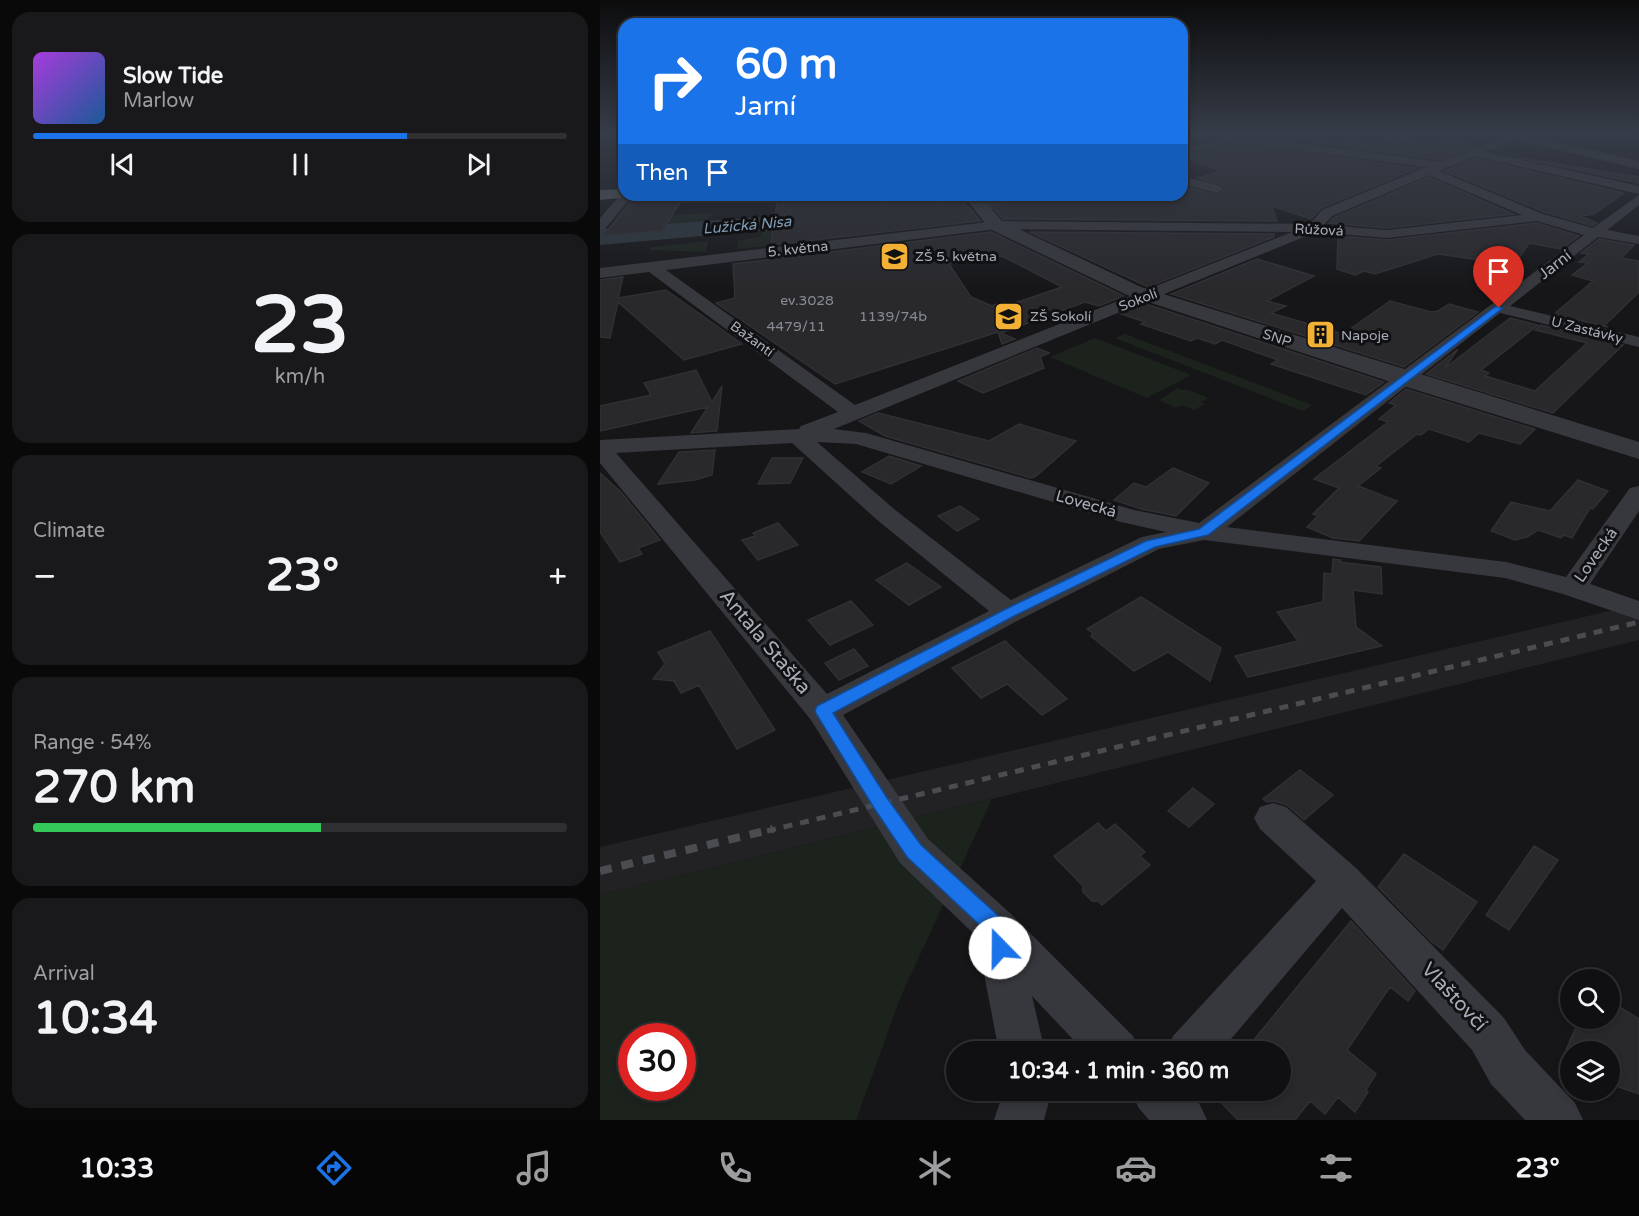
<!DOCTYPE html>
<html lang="en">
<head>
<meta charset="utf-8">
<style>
	:root { --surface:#101012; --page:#19191b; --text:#f1f3f6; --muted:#9c9d9f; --line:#303032; --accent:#1a73e8 }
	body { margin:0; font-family:"Varela Round",sans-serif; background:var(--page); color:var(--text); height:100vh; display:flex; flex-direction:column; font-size:22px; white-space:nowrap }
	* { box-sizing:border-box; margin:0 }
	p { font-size:20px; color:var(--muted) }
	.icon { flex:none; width:33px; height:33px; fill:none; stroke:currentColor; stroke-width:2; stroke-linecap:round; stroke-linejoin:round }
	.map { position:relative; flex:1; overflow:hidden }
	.sheet { display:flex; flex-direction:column; gap:12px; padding:12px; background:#09090a; width:600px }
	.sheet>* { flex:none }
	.top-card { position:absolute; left:18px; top:18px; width:570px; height:183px; border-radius:18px; box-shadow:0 3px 9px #0003,0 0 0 2px var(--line); background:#1a73e8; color:#fff; overflow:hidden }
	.fabs { position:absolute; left:960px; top:969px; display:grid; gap:12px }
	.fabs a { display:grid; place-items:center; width:60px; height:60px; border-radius:50%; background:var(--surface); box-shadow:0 3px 9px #0003,0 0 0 2px var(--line); font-size:30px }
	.speed { position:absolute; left:18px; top:1023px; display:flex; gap:12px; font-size:30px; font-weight:700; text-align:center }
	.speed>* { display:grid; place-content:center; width:78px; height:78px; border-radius:50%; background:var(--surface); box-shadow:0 3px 9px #0003,0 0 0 2px var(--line); line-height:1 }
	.speed .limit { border:9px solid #d22; background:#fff; color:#111 }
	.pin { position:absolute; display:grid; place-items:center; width:51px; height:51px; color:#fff; margin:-62px -26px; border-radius:50% 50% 50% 0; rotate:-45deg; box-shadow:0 0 6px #0007 }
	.pin .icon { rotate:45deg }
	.me { position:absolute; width:66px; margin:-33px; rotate:338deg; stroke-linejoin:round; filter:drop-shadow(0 0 4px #0008) }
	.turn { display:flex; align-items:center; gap:21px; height:126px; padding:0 18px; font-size:27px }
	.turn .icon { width:78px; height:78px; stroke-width:2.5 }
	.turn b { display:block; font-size:42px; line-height:51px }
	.then { display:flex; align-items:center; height:57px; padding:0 18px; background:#0003; gap:12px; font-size:22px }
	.big { font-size:45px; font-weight:700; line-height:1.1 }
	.sheet .tile { flex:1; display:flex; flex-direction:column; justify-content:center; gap:9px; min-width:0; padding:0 21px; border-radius:18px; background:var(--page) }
	.sheet .dial { align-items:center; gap:0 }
	.dial b { font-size:78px; line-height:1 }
	.song { display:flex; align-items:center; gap:18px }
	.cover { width:72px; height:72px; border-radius:9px; background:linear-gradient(135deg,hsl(280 70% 55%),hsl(210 70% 35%)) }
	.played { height:6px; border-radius:3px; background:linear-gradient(90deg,var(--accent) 70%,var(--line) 70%) }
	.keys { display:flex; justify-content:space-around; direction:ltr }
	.heat { display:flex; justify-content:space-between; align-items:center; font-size:33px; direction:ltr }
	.charge { height:9px; border-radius:4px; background:linear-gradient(90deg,#34c759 54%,var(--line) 0) }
	.trip { position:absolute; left:346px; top:1041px; width:345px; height:60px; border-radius:30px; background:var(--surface); box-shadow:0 3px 9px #0003,0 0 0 2px var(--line); font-weight:700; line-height:60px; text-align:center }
	.menu { display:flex; height:96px; justify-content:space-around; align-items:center; background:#060607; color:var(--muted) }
	.menu .icon { width:42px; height:42px }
	.menu .active { color:var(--accent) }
	.menu b { font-size:27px; color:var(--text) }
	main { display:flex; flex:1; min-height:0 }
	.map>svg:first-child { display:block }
	.built { fill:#222225 }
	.green { fill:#1c231d; fill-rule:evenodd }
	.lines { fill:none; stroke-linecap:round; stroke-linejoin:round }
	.stream { fill:#2c353c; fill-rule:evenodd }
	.river { fill:#2c353c; fill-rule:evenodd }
	.building { fill:#29292c; stroke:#303034; stroke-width:1.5; fill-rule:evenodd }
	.minor { fill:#37383d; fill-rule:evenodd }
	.tertiary { fill:#37383d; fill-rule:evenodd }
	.primary { fill:#53555c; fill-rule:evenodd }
	.rail-far1 { stroke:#4a4c52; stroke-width:5; stroke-dasharray:9 8; stroke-linecap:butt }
	.rail { stroke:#4a4c52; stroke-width:8; stroke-dasharray:12 10; stroke-linecap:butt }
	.route { fill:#1a73e8; stroke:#114b97; stroke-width:1.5 }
	.labels { text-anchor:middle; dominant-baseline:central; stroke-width:6; stroke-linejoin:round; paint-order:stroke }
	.far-street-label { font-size:14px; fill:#a8adb8; stroke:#111113 }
	.far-poi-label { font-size:14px; fill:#a8adb8; stroke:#111113; text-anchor:start }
	.number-label { font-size:14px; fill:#888b94 }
	.far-water-label { font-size:15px; font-style:italic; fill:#7f9bb3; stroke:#111113 }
	.street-label { font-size:16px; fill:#a8adb8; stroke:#111113 }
	.near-street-label { font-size:20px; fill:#a8adb8; stroke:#111113 }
</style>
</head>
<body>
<main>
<section class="sheet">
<div class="tile">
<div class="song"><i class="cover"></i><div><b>Slow Tide</b><p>Marlow</p></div></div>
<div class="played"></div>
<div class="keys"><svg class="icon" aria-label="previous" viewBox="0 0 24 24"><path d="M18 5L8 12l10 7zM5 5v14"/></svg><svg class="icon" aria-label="pause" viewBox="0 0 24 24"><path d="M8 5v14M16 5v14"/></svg><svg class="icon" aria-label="next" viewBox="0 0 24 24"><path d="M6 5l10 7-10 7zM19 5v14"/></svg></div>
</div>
<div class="tile dial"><b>23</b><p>km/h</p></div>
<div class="tile"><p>Climate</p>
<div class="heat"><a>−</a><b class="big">23°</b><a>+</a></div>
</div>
<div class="tile"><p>Range · 54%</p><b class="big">270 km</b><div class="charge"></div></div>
<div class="tile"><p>Arrival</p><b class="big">10:34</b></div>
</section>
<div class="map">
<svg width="1039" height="1120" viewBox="0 0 1039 1120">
	<rect width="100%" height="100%" fill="#161618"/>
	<!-- built -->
	<path class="built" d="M1039,604V640L0,895V847Z"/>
	<!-- green -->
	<path class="green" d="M112,213L102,228L62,231L72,215Z
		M173,226L171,246L137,249L138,241L162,236V229L147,230L148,228Z
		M108,241L106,252L49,250L51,247Z
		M525,334L712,405L703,411L515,338Z
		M495,338L591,375L547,398L450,357Z
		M578,388L583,390L586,389L608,398L601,402L605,404L594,410L582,405L576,408L559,400Z
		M392,799L301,996L256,1120H0V895ZM32,1036H82V1088H32Z"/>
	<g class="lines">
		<!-- stream -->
		<path class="stream" d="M1028,132L1039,133V135L1029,133Z"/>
		<!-- river -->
		<path class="river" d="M650,132H681L678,136L582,162V150Z
			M397,195H440L437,200C421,204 401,212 385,208L381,203L385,198Z
			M241,211L250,213L253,218L250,223L0,245V229Z"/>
	</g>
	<!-- building -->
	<path class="building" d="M672,132H713L714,137L739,140L752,137L779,140L791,135L837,141L838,132H871L870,148L840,160L659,135Z
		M629,142L817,168L721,208L711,219L672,206L677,221L403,219L391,205L440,195H582V186L618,195L625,189L623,185L598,178L622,171L591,160L606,156L587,152Z
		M875,158L1024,193L994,214L980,216L997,223L993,226L944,212L845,171Z
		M921,158L1039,177V183H1038Z
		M829,177L913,214L787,228L729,223L733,218Z
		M85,195L62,231L4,235L34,197Z
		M178,195H280V203L333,197L339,203L361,201L370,208L380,221L171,245Z
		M937,223L979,236L961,249L929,243L919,258L892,254L887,261L838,254L775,274L764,271L755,275L737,269L738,236L787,240Z
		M391,232L524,296L499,306L485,302L401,333L415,339L402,344L398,332L235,384L116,303L135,298L133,264ZM401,256L406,258L462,287L403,307L396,304L392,306L371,297L349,264Z
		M430,232L674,234V237L548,287Z
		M999,239L1034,245L1021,258L1039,261V292L1004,326L1008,327L954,314L993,281L972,275L988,263L979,262L989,254L981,253Z
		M657,259L714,276L667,301L686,306L671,313L743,334L790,301L831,312L838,311L849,304L878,312L804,367L571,294Z
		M23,277L18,298L66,290L142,344L84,360L18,302L10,338L0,337V280Z
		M546,304L784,382L766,395L671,364L678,360L622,340L615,344L597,338L591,341L541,324L545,322L521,314Z
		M910,318L938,325L881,370L889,373L885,376L935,391L987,343L935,330L941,325L1023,345L953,413L826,374L858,349L845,368Z
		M437,348L449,353L440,357L444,368L383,393L358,381Z
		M96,370L112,402L122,386L117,431L91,433L108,407L0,431V406L51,395L44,383Z
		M806,389L935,429L920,444L879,433L869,442L829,429L821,435L817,434L776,466L781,468L758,486L797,501L759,541L733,538L707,527L718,516L713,514L739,488L714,479L788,422L779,419L796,405L789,403Z
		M278,413L389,441L419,424L476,441L436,476L431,478L285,436L259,421Z
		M115,450L112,475L95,480L58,484L79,452Z
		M289,456L321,466L291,484L262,472Z
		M172,458H203L190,483L158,484Z
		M573,468L609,483L576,516L541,509L514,500L534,483L546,487Z
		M0,473L21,492L60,540L38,548L42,554L20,562L0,532Z
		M978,480L1008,491L993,509L990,508L972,538L964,535L961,538L938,530L927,537L915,540L891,531L911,502L950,511Z
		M360,506L379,519L357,531L338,516Z
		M178,523L198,545L158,560L142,540L155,536L153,533Z
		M733,559L741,560L739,562L781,567L782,594L753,590L756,627L782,646L648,677L635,656L698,641L677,612L723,602L724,573L732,574Z
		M307,563L341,587L309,605L276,580Z
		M541,597L621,648L610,681L568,652L534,671L491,636L493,633L487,629Z
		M251,601L273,625L230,645L208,620Z
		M110,631L175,730L137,749L99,685L81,693L74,681L53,679L65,664L58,652Z
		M405,641L467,699L442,715L407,684L381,698L352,668Z
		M254,649L268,666L239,680L225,663Z
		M700,770L733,795L704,820L687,805L674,801L667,802L663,799Z
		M593,788L614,804L589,827L568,811Z
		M498,823L506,831L515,824L545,852L540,856L550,865L502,905L498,901H492L483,892V886L454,856Z
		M934,846L958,860L909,930L886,915Z
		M804,854L877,902L843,950L832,942L778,887Z
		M751,921L815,991L808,1001L790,987L747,1050L776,1074L766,1090L768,1092L755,1112L738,1097L725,1114L710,1101L695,1120H638L611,1092L681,1090V1052H644Z
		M1010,1001L1039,1019V1094L1010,1084V1052L970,1053L966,1050L980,1018H1010Z"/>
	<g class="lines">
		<!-- minor -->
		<path class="minor" d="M598,132H619L840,162L914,133L919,136L918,138L885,152L1039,186V194L875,156L839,171L943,214L993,228L1039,195V205L1007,230L1039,236V244L998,237L910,306L1039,337V347L900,313L627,527L906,562L966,577L1030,488L1039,486V511L990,584L1039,601V620L963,594L905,578L604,540L559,549L419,620L243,715L328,839L411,914L533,1036L540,1052H485L432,996L445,1052H399L377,937L300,863L211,720L0,463V440L199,429L201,426L238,412L49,272L0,278V268L396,221L710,224L722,210L826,167L638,142ZM829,175L922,215L787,230L724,225L732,216ZM937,221L984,235L599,523L534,510L266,433L234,429L716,232L787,238ZM396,229L692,232L255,405L66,270ZM217,442L256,444L521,522L566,532L542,537L411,600L294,509ZM192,443L276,519L389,611L227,694L16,453Z
			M582,176L621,186L623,189L617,193L582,184Z
			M23,192L24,195H33L5,229L0,230V218Z
			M673,803L686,807L756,868L904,1018L925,1050L975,1103L983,1120H925L891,1084L872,1050L742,908L620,1052H566L573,1036L716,881L660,829L654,818L660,807Z
			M404,1090H452L444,1120H394Z
			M531,1090H588L599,1103L607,1120H549L538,1107Z"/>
		<!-- tertiary -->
		<path class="tertiary" d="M894,132H916L1039,161V169L896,135Z
			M363,195H379L402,221L541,287L1039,442V459L797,384L527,295L390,229Z"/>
		<!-- primary -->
		<path class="primary" d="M582,132H592L582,137Z
			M24,189V195H31L29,197L0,200V190Z"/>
		<!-- rail-far1 -->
		<path class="rail-far1" d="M167,831L1039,622"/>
		<!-- rail -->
		<path class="rail" d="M0,871L173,829"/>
	</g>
	<!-- sky -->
	<linearGradient id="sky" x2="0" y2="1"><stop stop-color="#0c0c0d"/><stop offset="0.46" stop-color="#363c48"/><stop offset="1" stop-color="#363c48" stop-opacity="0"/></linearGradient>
	<rect width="1039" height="289" fill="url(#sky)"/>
	<!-- route -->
	<path class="route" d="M896,306L903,308L608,535L555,547L414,616L233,713L287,798L321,845L404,921L411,948L408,955L400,958L393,955L387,932L307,857L274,808L217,715L215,711L217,706L404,610L546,541L599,529Z"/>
	<!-- icons -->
	<defs>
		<symbol id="school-square" viewBox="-11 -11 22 22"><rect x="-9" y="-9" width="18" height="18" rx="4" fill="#f2b134" stroke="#111113"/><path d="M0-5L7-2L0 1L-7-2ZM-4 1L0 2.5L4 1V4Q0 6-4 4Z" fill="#111"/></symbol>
		<symbol id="building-square" viewBox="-11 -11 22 22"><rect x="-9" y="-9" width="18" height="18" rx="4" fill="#f2b134" stroke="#111113"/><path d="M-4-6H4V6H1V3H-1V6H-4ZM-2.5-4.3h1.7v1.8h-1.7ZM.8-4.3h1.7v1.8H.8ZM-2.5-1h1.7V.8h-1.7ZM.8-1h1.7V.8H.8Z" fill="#111"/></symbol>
	</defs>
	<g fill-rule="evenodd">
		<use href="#school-square" x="278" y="240" width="33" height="33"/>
		<use href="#school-square" x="392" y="300" width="33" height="33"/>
		<use href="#building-square" x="704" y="318" width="33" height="33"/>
	</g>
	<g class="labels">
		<!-- far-street labels -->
		<g class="far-street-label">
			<text transform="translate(719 230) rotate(3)">Růžová</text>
			<text transform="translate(198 249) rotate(-6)">5. května</text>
			<text transform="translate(538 300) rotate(-21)">Sokolí</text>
			<text transform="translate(987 330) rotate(14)">U Zastávky</text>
			<text transform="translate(677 338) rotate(18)">SNP</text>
			<text transform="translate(152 339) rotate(36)">Bažantí</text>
		</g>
		<!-- far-poi labels -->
		<g class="far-poi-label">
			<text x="315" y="256">ZŠ 5. května</text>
			<text x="430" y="316">ZŠ Sokolí</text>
			<text x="741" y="335">Napoje</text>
		</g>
		<!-- number labels -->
		<g class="number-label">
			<text x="207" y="300">ev.3028</text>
			<text x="293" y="316">1139/74b</text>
			<text x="196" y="326">4479/11</text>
		</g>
		<!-- far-water labels -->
		<g class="far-water-label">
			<text transform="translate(147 225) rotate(-5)">Lužická Nisa</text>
		</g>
		<!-- street labels -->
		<g class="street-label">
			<text transform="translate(955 265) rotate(-38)">Jarní</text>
			<text transform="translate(486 504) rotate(16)">Lovecká</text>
			<text transform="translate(996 555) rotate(-55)">Lovecká</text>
		</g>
		<!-- near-street labels -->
		<g class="near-street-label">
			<text transform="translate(165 642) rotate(50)">Antala Staška</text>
			<text transform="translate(854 997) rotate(47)">Vlaštovčí</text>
		</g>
	</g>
</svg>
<div class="fabs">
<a><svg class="icon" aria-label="search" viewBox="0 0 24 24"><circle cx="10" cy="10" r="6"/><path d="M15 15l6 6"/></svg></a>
<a><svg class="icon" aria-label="layers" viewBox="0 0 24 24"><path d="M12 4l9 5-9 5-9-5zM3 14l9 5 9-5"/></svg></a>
</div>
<div class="speed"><div class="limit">30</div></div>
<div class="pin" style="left:899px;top:308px;background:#d93025"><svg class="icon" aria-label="arrive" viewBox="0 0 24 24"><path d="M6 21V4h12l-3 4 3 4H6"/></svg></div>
<svg class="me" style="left:400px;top:948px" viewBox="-20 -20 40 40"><circle r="19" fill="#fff"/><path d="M0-13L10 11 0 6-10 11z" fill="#1a73e8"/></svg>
<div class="trip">10:34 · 1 min · 360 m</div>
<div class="top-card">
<div class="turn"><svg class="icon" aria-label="right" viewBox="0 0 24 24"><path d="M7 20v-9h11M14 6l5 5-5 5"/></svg><div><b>60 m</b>Jarní</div></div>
<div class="then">Then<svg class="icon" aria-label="arrive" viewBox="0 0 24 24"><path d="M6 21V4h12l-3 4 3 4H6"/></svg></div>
</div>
</div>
</main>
<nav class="menu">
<b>10:33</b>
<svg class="icon active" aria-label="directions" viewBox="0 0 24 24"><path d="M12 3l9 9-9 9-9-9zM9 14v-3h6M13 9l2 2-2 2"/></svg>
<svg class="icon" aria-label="music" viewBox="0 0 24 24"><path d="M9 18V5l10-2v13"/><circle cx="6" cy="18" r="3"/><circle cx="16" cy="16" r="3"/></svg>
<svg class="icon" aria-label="phone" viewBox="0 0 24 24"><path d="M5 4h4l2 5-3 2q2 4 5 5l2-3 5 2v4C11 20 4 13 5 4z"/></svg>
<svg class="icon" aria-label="climate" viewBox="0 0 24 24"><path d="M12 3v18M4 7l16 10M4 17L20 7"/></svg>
<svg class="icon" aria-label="car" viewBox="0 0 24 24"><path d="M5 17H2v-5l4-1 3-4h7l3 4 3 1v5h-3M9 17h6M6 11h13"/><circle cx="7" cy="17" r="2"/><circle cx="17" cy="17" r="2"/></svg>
<svg class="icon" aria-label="filters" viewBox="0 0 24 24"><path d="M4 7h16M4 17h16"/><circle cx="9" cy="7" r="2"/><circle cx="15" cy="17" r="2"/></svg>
<b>23°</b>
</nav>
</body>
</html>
